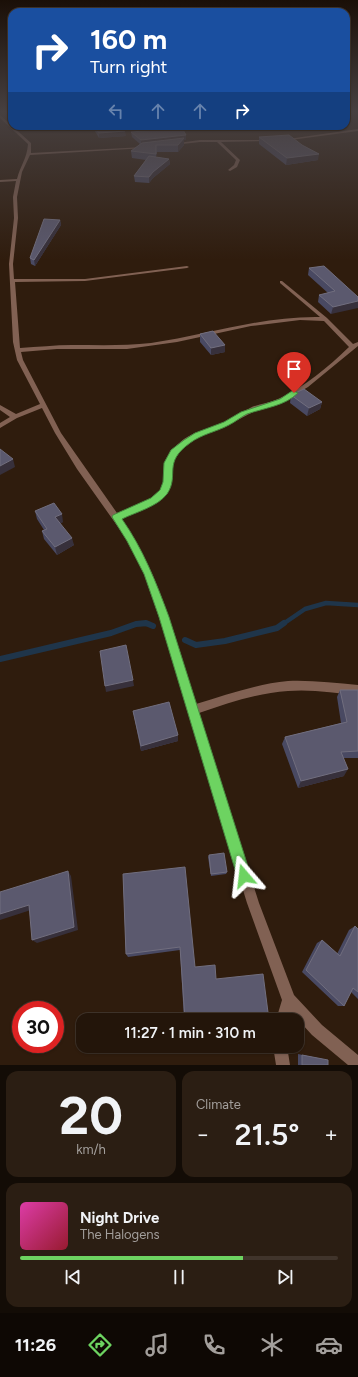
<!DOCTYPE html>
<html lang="en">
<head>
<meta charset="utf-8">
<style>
	:root { --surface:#23150a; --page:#2b1e13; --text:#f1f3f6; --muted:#a39f9c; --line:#40342b; --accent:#6dd361 }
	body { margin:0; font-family:Figtree,sans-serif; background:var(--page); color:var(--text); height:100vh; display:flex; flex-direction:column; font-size:15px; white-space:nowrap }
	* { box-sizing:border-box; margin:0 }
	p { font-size:13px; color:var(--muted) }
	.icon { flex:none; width:22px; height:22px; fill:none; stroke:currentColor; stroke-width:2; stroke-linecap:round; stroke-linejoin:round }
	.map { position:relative; height:1065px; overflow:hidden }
	.panel { display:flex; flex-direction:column; gap:6px; padding:6px; background:#130c06; flex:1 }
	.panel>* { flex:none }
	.top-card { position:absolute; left:8px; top:8px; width:342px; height:122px; border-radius:12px; box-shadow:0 1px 3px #0004,0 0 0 1px var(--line); background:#1a4fa0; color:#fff; overflow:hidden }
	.speed { position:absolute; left:12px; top:1001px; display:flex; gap:8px; font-size:20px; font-weight:700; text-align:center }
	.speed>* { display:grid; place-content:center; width:52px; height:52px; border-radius:50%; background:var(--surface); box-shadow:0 1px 3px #0004,0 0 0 1px var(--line); line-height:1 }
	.speed .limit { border:6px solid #d22; background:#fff; color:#111 }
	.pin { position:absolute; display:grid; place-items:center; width:34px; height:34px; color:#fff; margin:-41px -17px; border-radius:50% 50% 50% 0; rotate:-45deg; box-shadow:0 0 4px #0007 }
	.pin .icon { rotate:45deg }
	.me { position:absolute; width:44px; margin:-22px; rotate:343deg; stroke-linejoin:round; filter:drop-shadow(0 0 3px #0008) }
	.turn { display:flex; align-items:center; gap:14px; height:84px; padding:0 16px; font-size:18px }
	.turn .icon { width:52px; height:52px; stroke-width:2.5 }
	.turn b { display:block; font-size:28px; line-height:34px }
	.lanes { display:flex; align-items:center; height:38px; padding:0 16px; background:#0003; justify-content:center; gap:20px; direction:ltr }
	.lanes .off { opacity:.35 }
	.big { font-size:30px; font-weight:600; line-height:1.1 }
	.panel .card { flex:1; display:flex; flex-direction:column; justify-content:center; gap:6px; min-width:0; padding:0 14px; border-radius:12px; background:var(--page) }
	.panel .dial { align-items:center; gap:0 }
	.dial b { font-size:52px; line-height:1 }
	.song { display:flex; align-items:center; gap:12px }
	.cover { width:48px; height:48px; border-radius:6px; background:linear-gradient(135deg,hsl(320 70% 55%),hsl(350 70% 35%)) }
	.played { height:4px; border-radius:2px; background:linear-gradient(90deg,var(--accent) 70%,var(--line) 70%) }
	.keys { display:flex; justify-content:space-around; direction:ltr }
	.heat { display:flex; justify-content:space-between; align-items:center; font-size:22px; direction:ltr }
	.panel .tiles { flex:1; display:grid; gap:6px; grid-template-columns:1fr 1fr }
	.card:last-child { grid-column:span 2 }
	.trip { position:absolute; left:76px; top:1013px; width:228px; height:40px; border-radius:12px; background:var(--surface); box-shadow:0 1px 3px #0004,0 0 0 1px var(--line); font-weight:600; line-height:40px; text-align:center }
	.tab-bar { display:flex; height:64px; justify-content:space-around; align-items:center; background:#0e0804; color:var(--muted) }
	.tab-bar .icon { width:28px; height:28px }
	.tab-bar .selected { color:var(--accent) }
	.tab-bar b { font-size:18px; color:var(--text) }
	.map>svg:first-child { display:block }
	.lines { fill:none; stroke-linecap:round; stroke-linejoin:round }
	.stream-far1 { stroke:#1f354a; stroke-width:4.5 }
	.stream { stroke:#1f354a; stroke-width:6 }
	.street { fill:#816153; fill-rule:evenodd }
	.wall { fill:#494962 }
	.shaded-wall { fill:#37303b }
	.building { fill:#5b596e; stroke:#716e7e }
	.route { fill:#6dd361; stroke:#47893f }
</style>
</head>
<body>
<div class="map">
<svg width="358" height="1065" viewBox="0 0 358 1065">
	<rect width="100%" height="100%" fill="#2f1c0d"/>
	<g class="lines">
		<!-- stream-far1 -->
		<path class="stream-far1" d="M137,624H148
			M283,624L305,609L326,603L358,605"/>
		<!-- stream -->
		<path class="stream" d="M185,640L196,645L225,641L277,628L284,623
			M0,659L111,633L136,624L146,623L153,626"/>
		<!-- street -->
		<path class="street" d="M0,115L31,143V153L144,147L146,148L30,155L22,172L17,197L18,218L13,264L14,279H85L187,266L189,267L187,268L85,281L15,282L20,348C38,347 55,345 72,345C99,345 125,346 151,343C208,335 261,316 320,317L280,283V281H282L327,318L353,344L358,342V346L308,387L284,401L269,407L255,411L228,425L200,436L188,443L177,453L172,463L171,482L167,494L158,502L121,518C160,573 176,641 196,704C226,695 256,684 288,681C311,680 335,683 358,685V695C335,693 311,689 288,691C257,693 228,703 199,713L259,903L294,995L322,1025L358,1055V1065H348L312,1035L292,1013L290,1020H276L282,1000L247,903L159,617L144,574L128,541L77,469L55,433L42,408L17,418L0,428V423L10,417L0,410V405L16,414L40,404L17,360L13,342L9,264L14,218L13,197L16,181L0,182V180L17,179C20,166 27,159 28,144L0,118ZM300,320L324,321L349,347C328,367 305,387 278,399C269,403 258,404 250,408C241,412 232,419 223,423C210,428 196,431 184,439C176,445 166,455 164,465C163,473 165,485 160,491C152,502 129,508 117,513L61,433L23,360L21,352L57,349H127L177,342L251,326Z
			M358,129V131L283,141L281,140Z
			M200,140H270L272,141L221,142L240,160L237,167L230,171L228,170L234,165L236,160L217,142H200L173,145L171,144Z
			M273,1046H287L290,1065H276Z"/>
	</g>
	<!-- wall -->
	<path class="wall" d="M92,126H121L126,136L99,138Z
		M131,132L186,140H184V145L178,152H157L156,157L169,159L170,164L153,178L149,183L135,182L134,176L146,160L132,158L131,151L140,144L132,137Z
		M259,137L318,160L286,165L259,144Z
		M60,220L61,225L35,266L31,264L30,258Z
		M309,268L358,297L331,314L318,302L319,295L328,293L308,275Z
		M200,334L225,352L211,355L200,342Z
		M291,395L322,402L320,409L307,416L290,403Z
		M35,511L63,522L60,523L74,545L57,555L44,539L42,531L44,530L37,519Z
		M340,690H358V758H344V776L298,788L282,744L285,737L341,723L337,697Z
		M133,711L178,741L141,751Z
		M209,855L227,872L226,874L211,876L208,857Z
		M123,874L195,967L216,979L184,1020L180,950L128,957L126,954Z
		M355,926L358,929V999L351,992L344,1006H338L302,972L317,943L322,940L337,954L349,930Z
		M298,1054L323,1059L328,1065H298Z"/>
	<!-- shaded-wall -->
	<path class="shaded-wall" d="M125,131L126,136L99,138V133Z
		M186,135V140H184V145L178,152V145H141V140Z
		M319,154L318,160L286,165L287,158Z
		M169,159L170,164L153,178L149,183V177L153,172Z
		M60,220L61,225L35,266L34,260Z
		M358,301V308L331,314L333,307Z
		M225,345V352L211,355V348Z
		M322,402L320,409L307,416L309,408Z
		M13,459L15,467L0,475V466Z
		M62,514L63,522L57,525L55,517Z
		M72,538L74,545L57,555L55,547Z
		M133,680L134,686L106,692L105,686Z
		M178,735V741L141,751V746Z
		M348,769L344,776L298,788L301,781Z
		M68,871L71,876L78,930L37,943L32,940Z
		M29,905L34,909L0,920V914Z"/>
	<!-- building -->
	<path class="building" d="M94,126H121L125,131L99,133Z
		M182,128L186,135L141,140L131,132Z
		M289,135L302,145L319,154L287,158L259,137Z
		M184,138L178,145H156V154L131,151L142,143Z
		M149,156L169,159L153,172L149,177L134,176Z
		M44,219L60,220L34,260L30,258Z
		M324,266L358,297V301L333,307L319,295L335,291L309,268Z
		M213,331L225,345L211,348L200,334Z
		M304,389L322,402L309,408L291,395Z
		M0,449L13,459L0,466Z
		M54,503L62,514L55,517L72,538L55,547L42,531L47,529L35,511Z
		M126,645L133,680L105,686L100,651Z
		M340,690H358V751L341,752L348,769L301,781L285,737L347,722Z
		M169,702L178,735L141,746L133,711Z
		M224,853L227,872L211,874L209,855Z
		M185,867L195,967L215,965L216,979L263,974L269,1020H185L180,947L126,954L123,874Z
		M68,871L74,927L32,940L29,905L0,914V892Z
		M355,926L358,929V992L353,988L344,1006L306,970L322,940L340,956Z
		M186,1046H240L187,1052Z
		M302,1055L328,1060V1065H302Z"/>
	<!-- sky -->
	<linearGradient id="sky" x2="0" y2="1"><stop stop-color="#1a0f07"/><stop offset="0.43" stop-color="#474040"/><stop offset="1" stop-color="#474040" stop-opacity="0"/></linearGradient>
	<rect width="358" height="260" fill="url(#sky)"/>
	<!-- route -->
	<path class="route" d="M292,391H294L298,393C285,406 264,408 247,414C241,417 235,422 229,425C216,432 202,434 190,443C162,463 180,475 167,494C157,507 136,512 122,519C143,549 156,582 169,617L251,876L249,881L244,883L239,881L237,876L159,617L144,574L127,541L112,517L113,515L151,498L160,490L163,482L164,463L171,450L184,440L195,433L224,422L241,412L280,399Z"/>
</svg>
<div class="speed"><div class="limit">30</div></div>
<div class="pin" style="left:294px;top:393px;background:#d93025"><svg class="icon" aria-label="arrive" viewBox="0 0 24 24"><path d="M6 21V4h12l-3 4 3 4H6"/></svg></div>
<svg class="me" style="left:244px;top:876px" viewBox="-20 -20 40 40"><path d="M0-17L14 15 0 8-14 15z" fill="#6dd361" stroke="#fff" stroke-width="4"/></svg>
<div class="trip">11:27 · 1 min · 310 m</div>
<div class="top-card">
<div class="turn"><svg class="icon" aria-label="right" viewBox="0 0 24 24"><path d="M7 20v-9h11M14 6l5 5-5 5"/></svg><div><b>160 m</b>Turn right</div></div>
<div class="lanes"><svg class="icon off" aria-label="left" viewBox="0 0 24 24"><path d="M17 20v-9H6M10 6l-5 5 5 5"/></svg><svg class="icon off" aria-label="ahead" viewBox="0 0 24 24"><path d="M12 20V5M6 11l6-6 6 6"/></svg><svg class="icon off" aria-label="ahead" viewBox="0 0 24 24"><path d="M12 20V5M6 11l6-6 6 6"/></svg><svg class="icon" aria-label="right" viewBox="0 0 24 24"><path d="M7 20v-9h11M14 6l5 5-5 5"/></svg></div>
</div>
</div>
<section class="panel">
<div class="tiles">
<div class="card dial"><b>20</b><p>km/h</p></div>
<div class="card"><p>Climate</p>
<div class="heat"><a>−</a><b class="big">21.5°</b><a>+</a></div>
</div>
<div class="card">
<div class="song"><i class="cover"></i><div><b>Night Drive</b><p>The Halogens</p></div></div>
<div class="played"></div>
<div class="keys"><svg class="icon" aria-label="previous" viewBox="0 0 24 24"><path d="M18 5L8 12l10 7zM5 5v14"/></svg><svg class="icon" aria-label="pause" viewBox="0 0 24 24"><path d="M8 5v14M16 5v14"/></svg><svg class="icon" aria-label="next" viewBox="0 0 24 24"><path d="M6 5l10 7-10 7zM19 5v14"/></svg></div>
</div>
</div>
</section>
<nav class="tab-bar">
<b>11:26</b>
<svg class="icon selected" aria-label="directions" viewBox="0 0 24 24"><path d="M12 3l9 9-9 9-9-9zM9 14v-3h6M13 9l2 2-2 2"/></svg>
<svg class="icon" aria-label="music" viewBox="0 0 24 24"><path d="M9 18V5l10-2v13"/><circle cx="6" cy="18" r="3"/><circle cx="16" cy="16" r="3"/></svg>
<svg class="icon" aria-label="phone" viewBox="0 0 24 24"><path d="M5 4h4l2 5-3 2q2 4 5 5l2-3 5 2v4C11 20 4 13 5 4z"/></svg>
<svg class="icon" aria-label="climate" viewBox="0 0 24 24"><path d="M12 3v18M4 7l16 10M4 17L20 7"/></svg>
<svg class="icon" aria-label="car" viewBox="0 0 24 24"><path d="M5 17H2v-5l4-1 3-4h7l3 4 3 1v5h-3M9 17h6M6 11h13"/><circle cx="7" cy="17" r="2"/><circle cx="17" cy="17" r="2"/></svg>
</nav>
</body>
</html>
